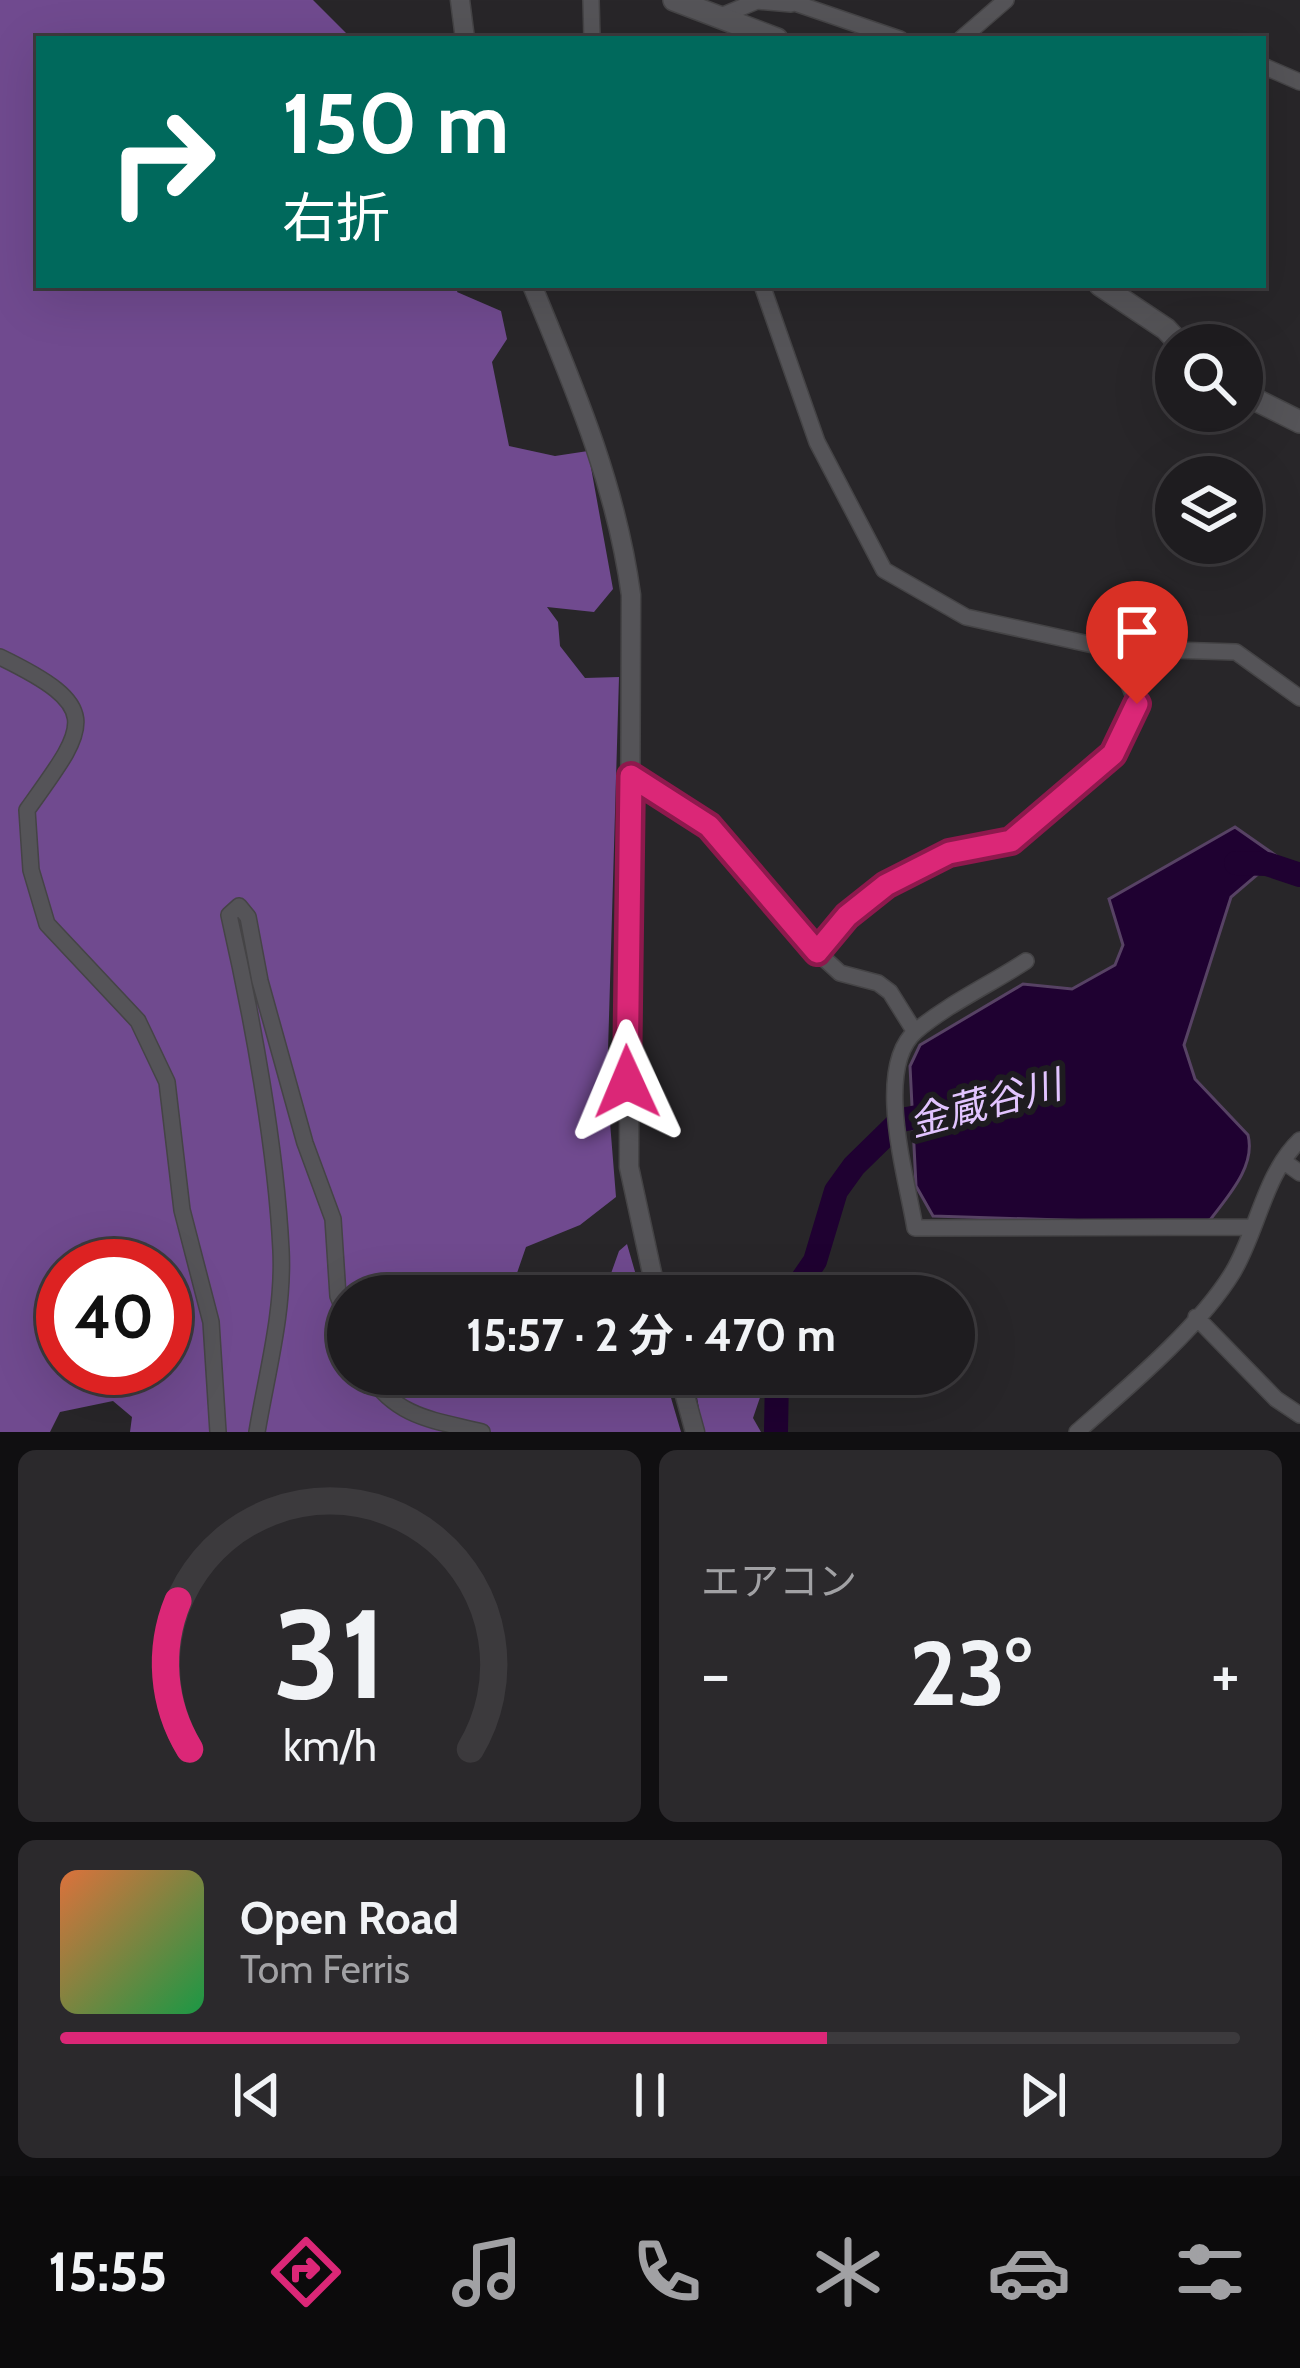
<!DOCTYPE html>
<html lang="ja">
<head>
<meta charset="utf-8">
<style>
	:root { --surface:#1e1c1f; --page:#2b292c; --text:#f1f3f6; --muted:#a1a1a4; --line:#3c3a3d; --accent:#db2777 }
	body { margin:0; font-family:Cabin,"Noto Sans JP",sans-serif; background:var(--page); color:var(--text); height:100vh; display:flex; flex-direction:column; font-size:45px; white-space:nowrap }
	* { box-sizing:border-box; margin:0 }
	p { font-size:39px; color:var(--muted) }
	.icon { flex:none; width:66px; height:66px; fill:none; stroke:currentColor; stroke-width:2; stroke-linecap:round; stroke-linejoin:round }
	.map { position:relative; height:1432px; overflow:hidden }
	.drawer { display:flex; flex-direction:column; gap:18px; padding:18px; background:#100f11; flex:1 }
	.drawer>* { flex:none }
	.guide { position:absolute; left:36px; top:36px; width:1230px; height:252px; border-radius:0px; box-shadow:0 12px 48px #0002,0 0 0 3px var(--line); background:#00695c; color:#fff; overflow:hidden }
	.buttons { position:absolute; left:1155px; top:324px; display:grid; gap:24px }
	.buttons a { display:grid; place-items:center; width:108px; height:108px; border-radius:50%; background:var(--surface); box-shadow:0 12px 48px #0002,0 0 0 3px var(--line); font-size:60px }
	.speed { position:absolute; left:36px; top:1239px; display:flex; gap:24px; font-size:60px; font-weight:700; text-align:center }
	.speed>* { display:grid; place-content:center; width:156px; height:156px; border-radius:50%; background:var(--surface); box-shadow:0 12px 48px #0002,0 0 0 3px var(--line); line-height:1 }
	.speed .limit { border:18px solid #d22; background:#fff; color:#111 }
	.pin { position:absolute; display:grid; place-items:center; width:102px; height:102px; color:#fff; margin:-123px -51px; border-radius:50% 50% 50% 0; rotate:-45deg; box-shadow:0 0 12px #0007 }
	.pin .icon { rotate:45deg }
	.me { position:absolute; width:132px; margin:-66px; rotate:359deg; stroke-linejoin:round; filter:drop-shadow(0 0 9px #0008) }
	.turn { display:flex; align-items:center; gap:42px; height:252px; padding:0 48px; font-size:54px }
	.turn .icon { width:156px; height:156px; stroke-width:2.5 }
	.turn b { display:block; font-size:84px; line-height:102px }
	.big { font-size:90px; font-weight:700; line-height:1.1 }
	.drawer .card { flex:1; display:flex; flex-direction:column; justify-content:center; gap:18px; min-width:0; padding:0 42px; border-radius:18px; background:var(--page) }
	.drawer .dial { align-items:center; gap:0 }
	.dial svg { height:312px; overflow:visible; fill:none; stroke:var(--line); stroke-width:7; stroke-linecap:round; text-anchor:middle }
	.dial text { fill:var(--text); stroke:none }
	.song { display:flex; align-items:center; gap:36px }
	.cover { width:144px; height:144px; border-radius:18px; background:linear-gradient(135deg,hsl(20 70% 55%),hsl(140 70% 35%)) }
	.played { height:12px; border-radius:6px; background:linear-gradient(90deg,var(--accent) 65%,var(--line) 65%) }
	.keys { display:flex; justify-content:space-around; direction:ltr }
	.heat { display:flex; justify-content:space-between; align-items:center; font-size:66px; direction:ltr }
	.drawer .tiles { flex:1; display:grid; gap:18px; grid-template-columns:1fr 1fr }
	.card:last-child { grid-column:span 2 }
	.trip { position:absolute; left:327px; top:1275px; width:648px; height:120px; border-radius:60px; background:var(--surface); box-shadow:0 12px 48px #0002,0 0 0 3px var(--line); font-weight:700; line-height:120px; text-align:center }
	.dock { display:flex; height:192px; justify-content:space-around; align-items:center; background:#0c0b0c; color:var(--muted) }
	.dock .icon { width:84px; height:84px }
	.dock .current { color:var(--accent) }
	.dock b { font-size:54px; color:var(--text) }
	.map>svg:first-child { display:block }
	.forest { fill:#704a8f; fill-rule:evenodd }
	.water { fill:#1f0131; stroke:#574264; stroke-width:3 }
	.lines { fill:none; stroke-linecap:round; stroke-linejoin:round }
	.river { stroke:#1f0131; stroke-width:24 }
	.minor-casing { stroke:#454446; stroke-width:18 }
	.tertiary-casing { stroke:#454446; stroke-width:21 }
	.secondary-casing { stroke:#454446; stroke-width:24 }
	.minor { stroke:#555458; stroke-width:15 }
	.tertiary { stroke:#555458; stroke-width:18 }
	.secondary { stroke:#555458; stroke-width:21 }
	.route-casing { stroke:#8e194d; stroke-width:30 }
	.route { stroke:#db2777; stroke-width:21 }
	.labels { text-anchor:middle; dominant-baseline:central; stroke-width:12; stroke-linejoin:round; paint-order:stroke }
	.water-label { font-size:39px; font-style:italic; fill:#e2c4ff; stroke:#1e1c20 }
</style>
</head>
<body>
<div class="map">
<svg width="1300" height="1432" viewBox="0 0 1300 1432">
	<rect width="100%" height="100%" fill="#282629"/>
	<!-- forest -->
	<path class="forest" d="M0,0H313L352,39H39V285H460L457,292L501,311L507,339L492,362L509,446L555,456L588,451L613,589L594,612L547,607L558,622L560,646L585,678L619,677L607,1085L616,1197L580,1225L526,1247L517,1273L527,1296H348V1374H664L681,1432H130L132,1417L113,1401L60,1412L50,1432H0ZM63,1266H165V1368H63Z
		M627,1244L642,1296H603L619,1251Z
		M693,1374H743L746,1385L757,1386L759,1374H768L753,1418L761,1432H703Z"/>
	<!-- water -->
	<path class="water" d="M1235,827L1278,857L1231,897L1184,1045L1195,1079L1248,1135C1256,1166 1228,1196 1210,1220L1188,1224L933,1216L916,1186L910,1066L920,1045L1023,984L1072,989L1115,965L1123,945L1109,899Z"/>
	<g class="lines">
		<!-- river -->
		<path class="river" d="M1236,863L1267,864L1300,875
			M791,1296L815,1261L836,1191L854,1166L901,1120L944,1112
			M776,1432L777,1374"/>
		<defs>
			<path id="minor" d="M591,0L592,39
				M786,0L900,39
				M721,16L757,1L791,4
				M961,39L1006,0
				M1263,66L1300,82
				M762,285L817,442L884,570L966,617L1107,648L1236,652L1300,698
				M0,657C105,708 88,725 27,810L31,870L47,924L138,1021L167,1082L182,1210L211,1322L218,1432
				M631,776L709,826L817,952L840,973L878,983L890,992L915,1032
				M817,952L847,916L886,885L949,853L1011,841L1113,754L1137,704L1125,675L1124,649
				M1026,961C991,984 948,1004 916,1031C873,1068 907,1178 915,1228L1251,1227
				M1283,1161L1300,1173
				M1196,1317L1276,1399L1300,1415
				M369,1374C397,1418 434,1420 482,1432
				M257,1432C267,1372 284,1312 281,1250C276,1147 252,1016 229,915L239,906L248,917L260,981L305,1143L333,1219L338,1296L348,1321
				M1077,1432C1127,1388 1199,1328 1233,1272C1258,1230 1264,1175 1300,1140"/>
			<path id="tertiary" d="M460,0L465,39
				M532,285C574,387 616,484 631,595L629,1167L657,1296
				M679,1374L695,1432"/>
			<path id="secondary" d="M674,0L777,39
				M1100,285L1166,329L1181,345
				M1242,393L1300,422"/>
		</defs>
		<!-- minor casing -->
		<use href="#minor" class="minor-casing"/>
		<!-- tertiary casing -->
		<use href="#tertiary" class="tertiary-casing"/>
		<!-- secondary casing -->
		<use href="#secondary" class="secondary-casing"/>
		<!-- minor -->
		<use href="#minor" class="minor"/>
		<!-- tertiary -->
		<use href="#tertiary" class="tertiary"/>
		<!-- secondary -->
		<use href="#secondary" class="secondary"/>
	</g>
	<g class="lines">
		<defs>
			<path id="route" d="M627,1082L631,776L709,826L817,952L847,916L886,885L949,853L1011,841L1113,754L1137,704"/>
		</defs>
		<!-- route casing -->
		<use href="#route" class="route-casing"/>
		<!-- route -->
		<use href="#route" class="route"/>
	</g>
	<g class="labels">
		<!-- water labels -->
		<g class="water-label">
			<text transform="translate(985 1103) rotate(-15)">金蔵谷川</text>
		</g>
	</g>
</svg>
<div class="buttons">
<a><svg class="icon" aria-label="search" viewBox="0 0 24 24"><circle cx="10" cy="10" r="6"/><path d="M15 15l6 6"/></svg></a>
<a><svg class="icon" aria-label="layers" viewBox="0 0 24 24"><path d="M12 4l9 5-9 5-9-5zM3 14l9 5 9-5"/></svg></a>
</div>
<div class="speed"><div class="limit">40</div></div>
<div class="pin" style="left:1137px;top:704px;background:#d93025"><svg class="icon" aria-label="arrive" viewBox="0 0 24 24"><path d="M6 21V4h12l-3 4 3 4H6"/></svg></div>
<svg class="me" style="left:627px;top:1082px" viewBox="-20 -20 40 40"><path d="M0-17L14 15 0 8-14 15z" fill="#db2777" stroke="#fff" stroke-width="4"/></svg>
<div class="trip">15:57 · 2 分 · 470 m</div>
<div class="guide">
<div class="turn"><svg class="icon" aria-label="right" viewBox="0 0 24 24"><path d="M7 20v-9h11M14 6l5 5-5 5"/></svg><div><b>150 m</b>右折</div></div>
</div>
</div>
<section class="drawer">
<div class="tiles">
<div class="card dial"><svg viewBox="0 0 100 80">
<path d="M14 69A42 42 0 1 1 86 69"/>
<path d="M14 69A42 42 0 0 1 11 31" stroke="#db2777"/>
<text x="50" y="56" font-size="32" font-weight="700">31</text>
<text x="50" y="72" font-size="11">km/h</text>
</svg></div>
<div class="card"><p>エアコン</p>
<div class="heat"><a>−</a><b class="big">23°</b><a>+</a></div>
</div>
<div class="card">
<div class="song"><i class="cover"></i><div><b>Open Road</b><p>Tom Ferris</p></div></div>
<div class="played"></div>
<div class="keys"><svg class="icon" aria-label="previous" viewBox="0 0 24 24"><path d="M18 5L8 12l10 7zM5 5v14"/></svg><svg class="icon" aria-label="pause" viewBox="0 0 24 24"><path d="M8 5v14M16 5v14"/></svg><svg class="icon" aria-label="next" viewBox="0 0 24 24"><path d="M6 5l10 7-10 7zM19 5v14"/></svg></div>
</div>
</div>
</section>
<nav class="dock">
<b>15:55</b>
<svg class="icon current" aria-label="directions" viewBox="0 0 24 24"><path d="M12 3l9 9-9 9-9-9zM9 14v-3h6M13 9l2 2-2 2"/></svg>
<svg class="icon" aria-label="music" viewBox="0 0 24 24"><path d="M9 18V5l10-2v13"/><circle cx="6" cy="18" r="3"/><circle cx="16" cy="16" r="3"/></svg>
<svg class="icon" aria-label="phone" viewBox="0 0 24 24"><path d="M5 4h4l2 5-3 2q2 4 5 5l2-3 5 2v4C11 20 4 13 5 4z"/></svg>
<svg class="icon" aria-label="climate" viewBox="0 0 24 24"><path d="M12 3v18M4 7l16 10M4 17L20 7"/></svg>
<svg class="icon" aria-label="car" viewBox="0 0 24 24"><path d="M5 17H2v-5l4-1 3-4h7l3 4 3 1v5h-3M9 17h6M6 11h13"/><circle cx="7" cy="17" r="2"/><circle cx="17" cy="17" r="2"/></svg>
<svg class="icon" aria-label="filters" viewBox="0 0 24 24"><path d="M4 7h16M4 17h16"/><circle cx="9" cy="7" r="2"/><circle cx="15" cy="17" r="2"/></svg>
</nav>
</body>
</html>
